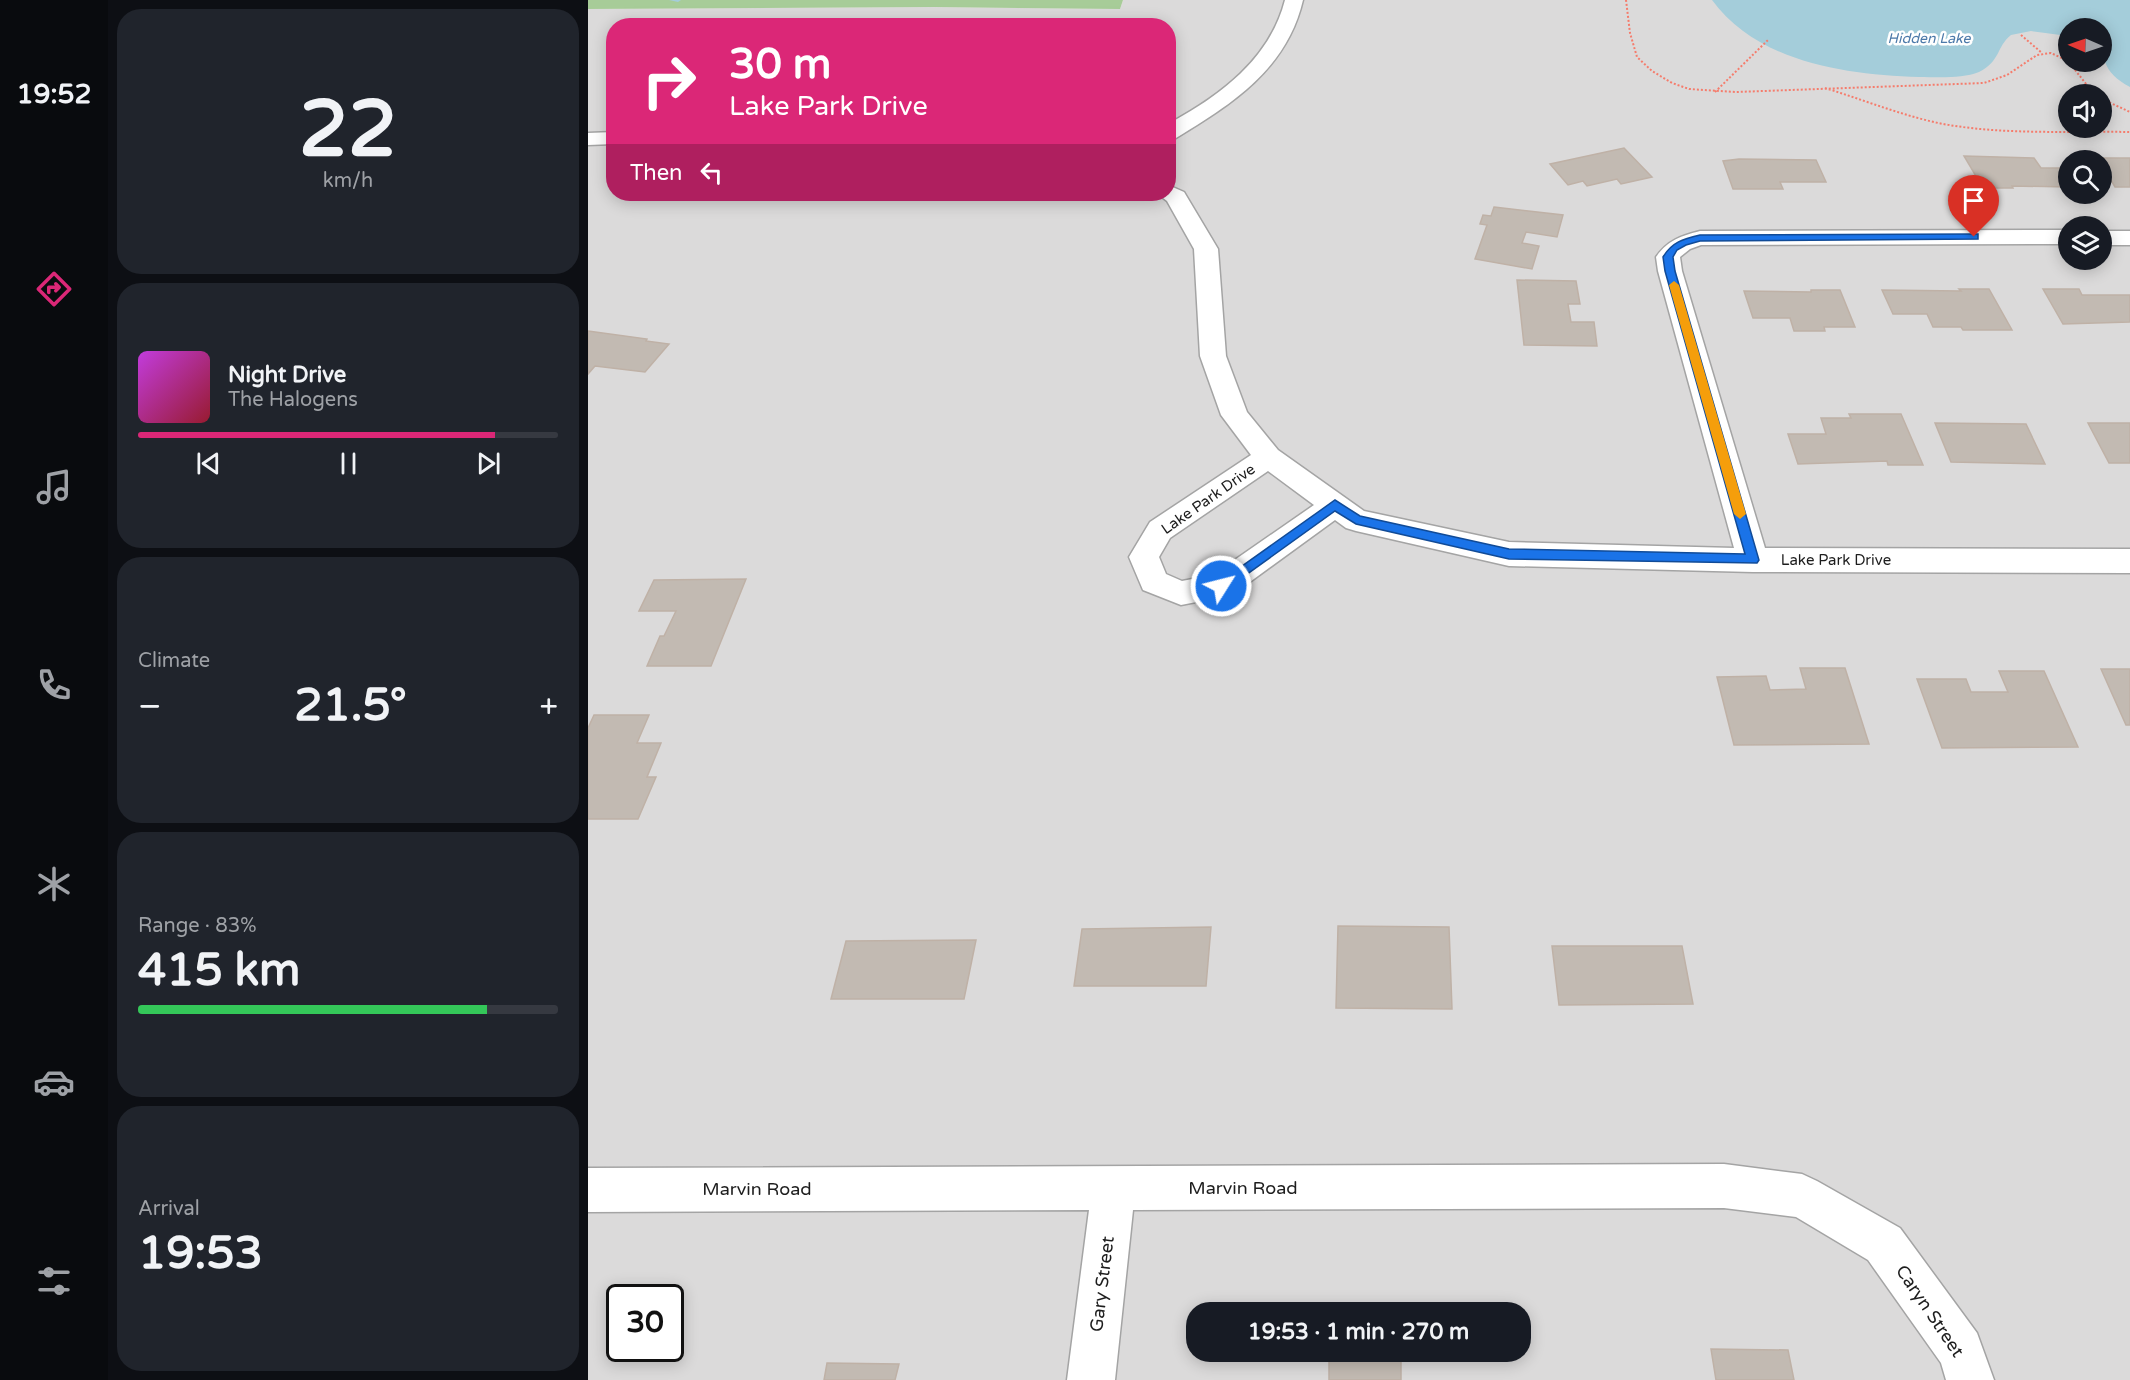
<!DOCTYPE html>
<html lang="en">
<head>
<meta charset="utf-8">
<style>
	:root { --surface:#171b24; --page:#20242c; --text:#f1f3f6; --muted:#9ea1a6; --line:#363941; --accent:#db2777 }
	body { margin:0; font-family:"Varela Round",sans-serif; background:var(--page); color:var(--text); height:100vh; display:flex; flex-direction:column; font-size:22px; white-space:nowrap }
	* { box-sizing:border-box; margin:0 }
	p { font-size:20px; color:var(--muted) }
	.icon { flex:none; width:33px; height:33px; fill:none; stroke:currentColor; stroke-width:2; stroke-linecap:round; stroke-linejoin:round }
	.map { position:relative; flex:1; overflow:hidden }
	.sheet { display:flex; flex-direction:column; gap:9px; padding:9px; background:#0d0f14; width:480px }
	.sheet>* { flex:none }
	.guide { position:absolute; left:18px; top:18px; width:570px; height:183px; border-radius:24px; box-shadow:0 3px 15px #0003; background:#db2777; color:#fff; overflow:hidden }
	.needle { width:39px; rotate:272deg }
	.tools { position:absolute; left:1470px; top:18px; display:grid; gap:12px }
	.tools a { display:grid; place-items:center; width:54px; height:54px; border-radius:50%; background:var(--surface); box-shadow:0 3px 15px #0003; font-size:30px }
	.speed { position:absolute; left:18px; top:1284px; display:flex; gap:12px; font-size:30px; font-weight:700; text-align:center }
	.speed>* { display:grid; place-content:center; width:78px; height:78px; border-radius:50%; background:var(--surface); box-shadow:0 3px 15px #0003; line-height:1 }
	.speed .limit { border:3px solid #111; border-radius:9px; background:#fff; color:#111 }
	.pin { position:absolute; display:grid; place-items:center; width:51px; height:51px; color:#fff; margin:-62px -26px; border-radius:50% 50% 50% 0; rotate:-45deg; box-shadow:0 0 6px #0007 }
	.pin .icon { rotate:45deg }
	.me { position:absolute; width:66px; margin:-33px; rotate:54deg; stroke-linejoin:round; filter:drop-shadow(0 0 4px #0008) }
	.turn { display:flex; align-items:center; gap:21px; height:126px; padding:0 24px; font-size:27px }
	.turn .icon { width:78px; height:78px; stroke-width:2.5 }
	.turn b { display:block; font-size:42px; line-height:51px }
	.then { display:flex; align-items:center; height:57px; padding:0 24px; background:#0003; gap:12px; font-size:22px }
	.big { font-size:45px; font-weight:800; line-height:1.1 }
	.sheet .widget { flex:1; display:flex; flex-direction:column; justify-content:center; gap:9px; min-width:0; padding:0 21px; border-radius:24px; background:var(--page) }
	.sheet .dial { align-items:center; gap:0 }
	.dial b { font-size:78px; line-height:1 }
	.song { display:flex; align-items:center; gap:18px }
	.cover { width:72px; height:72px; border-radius:9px; background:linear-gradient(135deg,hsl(290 70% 55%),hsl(350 70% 35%)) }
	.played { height:6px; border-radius:3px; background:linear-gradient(90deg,var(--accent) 85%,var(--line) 85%) }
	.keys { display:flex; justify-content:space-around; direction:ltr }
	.heat { display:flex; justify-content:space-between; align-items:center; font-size:33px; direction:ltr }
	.charge { height:9px; border-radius:4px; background:linear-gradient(90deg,#34c759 83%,var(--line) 0) }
	.trip { position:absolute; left:598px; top:1302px; width:345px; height:60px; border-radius:24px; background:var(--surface); box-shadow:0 3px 15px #0003; font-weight:800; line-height:60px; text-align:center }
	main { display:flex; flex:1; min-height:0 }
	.tabs { display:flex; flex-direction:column; width:108px; justify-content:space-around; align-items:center; background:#090b0e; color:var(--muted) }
	.tabs .icon { width:42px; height:42px }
	.tabs .on { color:var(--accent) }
	.tabs b { font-size:27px; color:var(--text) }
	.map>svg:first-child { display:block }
	.residential { fill:#dbdada; fill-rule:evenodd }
	.forest { fill:#a7cc98 }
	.water { fill:#a4cdda }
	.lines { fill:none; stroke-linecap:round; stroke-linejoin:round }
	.stream { fill:#a4cdda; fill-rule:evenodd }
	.building { fill:#c2bab2; stroke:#bfb1a6; stroke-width:1.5 }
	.street-casing { stroke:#a4a4a4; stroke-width:3 }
	.path { stroke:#f57c6c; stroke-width:2; stroke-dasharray:2 2; stroke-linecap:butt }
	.street { fill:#fff; fill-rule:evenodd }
	.route { fill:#1a73e8; stroke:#114b97; stroke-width:1.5 }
	.slow { fill:#f59e0b }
	.labels { text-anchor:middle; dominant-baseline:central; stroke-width:5; stroke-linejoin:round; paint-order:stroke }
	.far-water-label { font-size:14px; font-style:italic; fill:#4c79a9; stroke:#fff }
	.street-label { font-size:15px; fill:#1d1d1d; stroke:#fff }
	.near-street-label { font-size:18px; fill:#1d1d1d; stroke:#fff }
</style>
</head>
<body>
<main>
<nav class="tabs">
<b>19:52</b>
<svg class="icon on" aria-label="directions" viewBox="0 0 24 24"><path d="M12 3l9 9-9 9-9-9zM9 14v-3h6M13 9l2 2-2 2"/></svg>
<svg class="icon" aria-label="music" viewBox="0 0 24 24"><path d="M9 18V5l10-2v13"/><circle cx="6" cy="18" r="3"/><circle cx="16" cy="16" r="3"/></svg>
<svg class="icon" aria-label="phone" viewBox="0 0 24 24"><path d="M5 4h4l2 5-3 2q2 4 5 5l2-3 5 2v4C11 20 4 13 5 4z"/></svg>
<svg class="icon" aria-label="climate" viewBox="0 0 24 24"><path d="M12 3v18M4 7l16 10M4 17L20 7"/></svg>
<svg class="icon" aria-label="car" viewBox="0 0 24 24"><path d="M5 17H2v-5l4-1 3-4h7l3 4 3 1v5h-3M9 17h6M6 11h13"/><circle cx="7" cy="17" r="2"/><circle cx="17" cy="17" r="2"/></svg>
<svg class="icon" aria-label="filters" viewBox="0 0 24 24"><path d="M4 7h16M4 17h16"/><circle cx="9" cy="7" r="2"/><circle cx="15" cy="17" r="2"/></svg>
</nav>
<section class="sheet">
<div class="widget dial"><b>22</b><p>km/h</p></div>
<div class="widget">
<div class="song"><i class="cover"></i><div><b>Night Drive</b><p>The Halogens</p></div></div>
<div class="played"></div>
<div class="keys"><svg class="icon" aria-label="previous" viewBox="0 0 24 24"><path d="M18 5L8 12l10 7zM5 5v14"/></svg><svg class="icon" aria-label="pause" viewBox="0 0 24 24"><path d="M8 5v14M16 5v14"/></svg><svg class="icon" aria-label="next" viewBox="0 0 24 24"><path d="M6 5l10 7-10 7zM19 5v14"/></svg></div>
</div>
<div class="widget"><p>Climate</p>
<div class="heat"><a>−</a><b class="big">21.5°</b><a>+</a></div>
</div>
<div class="widget"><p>Range · 83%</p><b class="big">415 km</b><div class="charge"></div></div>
<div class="widget"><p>Arrival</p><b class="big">19:53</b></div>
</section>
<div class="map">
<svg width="1542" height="1380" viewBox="0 0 1542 1380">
	<rect width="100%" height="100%" fill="#eeeae3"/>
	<!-- residential -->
	<path class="residential" d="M535,0H1542V1380H0V9L346,7L532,9ZM26,26H580V194H26ZM1480,28H1514V62H1480ZM1480,94H1514V128H1480ZM1480,160H1514V194H1480ZM1480,226H1514V260H1480ZM32,1298H82V1348H32ZM609,1312H933V1352H609Z"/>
	<!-- forest -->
	<path class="forest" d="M0,0H535L532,9L346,7L0,9Z"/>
	<!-- water -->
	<path class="water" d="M1124,0H1542V87C1514,72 1514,57 1514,28H1480V36L1443,31L1423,35C1408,47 1413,61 1391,72C1374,79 1349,77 1331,77C1258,75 1169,62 1124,0Z"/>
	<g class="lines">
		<!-- stream -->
		<path class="stream" d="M81,0H93L90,2Z"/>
	</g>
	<!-- building -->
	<path class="building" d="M1036,148L1064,177L1033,184L1029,179L999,186L995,181L980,185L962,164Z
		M1376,156L1446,158L1453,168H1480V187L1424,186L1425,188H1395Z
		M1509,158H1542V187H1527L1514,165V160Z
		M1151,159L1228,160L1238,182H1192L1195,189H1145L1135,161Z
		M906,207L975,215L969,237L938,232L934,243L951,246L944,269L887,259L899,225L892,224L895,215L903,216Z
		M929,280L988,281L992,304H980L983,322H1006L1009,346L936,345Z
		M1371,289H1401L1424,330H1375L1373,327H1345L1339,314H1305L1294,290L1373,291Z
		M1455,289H1491L1494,295H1542V322L1475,324Z
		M1223,290H1252L1267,327H1236L1237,331H1206L1202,318H1165L1156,291L1223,292Z
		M0,331L59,339L58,341L81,344L57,372L7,366L0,374Z
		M1261,414H1313L1335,465H1300L1299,461L1210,464L1200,434H1238L1233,418H1263Z
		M1347,423L1438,424L1457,464L1363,462Z
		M1500,423H1542V463H1521Z
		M158,579L123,666H59L72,636H76L88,611H51L66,580Z
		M1212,668H1257L1281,744L1146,745L1129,677L1178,676L1182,690L1218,689Z
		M1513,669H1542V725H1538Z
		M1411,671H1456L1490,747L1354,748L1329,679H1378L1383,692H1420Z
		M6,715H61L49,743H73L59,777H68L50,819H0V728Z
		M750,926L861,927L864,1009L748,1008Z
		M623,927L618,986H486L494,929Z
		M388,940L376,999H243L258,941Z
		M964,946H1094L1105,1004L971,1005Z
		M1123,1349L1200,1350L1206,1380H1128Z
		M741,1352H813V1380H741Z
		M239,1363L311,1364L307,1380H236Z"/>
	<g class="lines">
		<defs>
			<path id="street" d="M697,0H715C699,69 644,104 588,138L580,139V124C632,96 682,59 697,0Z
				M26,132V144L0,145V133Z
				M580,185L596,192L630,249L638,356L659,412L690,450L776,511L921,542L1146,548L1070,271L1068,257C1080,240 1093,236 1112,231L1480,230V244L1113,245L1102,249L1092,257L1094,271L1177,548L1542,549V573L1165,572L921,566L768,531L758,528L747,520L644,595L593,605L555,590L541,557L562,522L663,455L633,415L612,356L606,249L579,201L570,194H580ZM680,471L726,505L625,575L594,581L578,574L571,557L582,538Z
				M1514,231H1542V245H1514Z
				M1136,1164L1214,1174L1229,1181L1312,1228L1389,1333L1406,1380H1358L1353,1363L1280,1260L1208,1217L1136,1208L545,1210L527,1380H479L501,1210L0,1212V1168Z"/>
		</defs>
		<!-- street casing -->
		<use href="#street" class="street-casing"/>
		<!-- path -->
		<path class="path" d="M1038,0L1042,33L1049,57L1064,71L1084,83L1101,89L1148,92L1396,83L1419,75L1449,55L1463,53L1480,61L1506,94
			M1433,35L1454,53
			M1237,88C1276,100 1315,116 1355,124C1416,135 1480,131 1542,132
			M1127,92L1180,40
			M1514,99L1542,112"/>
		<!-- street -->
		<use href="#street" class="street"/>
	</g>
	<!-- route -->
	<path class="route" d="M1386,234H1390V239L1112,241L1098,245L1089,250L1085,257L1087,271L1171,560L1169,563L921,559L768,524L747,511L637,590H628L626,586L747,500L772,516L921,549L1157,554L1077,271L1075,257C1084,242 1095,239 1112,235Z"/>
	<!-- slow -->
	<path class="slow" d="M1086,281L1091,285L1158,514L1152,519L1146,514L1081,285Z"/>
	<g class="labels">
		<!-- far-water labels -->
		<g class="far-water-label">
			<text x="1341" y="38">Hidden Lake</text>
		</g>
		<!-- street labels -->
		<g class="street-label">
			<text transform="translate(620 499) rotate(-35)">Lake Park Drive</text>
			<text x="1248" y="560">Lake Park Drive</text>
		</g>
		<!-- near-street labels -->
		<g class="near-street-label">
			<text x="655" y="1188">Marvin Road</text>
			<text x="169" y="1189">Marvin Road</text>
			<text transform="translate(514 1284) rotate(-83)">Gary Street</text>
			<text transform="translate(1342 1311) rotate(56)">Caryn Street</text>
		</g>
	</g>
</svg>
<div class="tools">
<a><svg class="needle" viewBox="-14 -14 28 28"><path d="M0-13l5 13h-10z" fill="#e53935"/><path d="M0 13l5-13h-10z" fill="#9ea1a6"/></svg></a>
<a><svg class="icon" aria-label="sound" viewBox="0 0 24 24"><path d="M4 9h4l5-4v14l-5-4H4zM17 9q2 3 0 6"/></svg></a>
<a><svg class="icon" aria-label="search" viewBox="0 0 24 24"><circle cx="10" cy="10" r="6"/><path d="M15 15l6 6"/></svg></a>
<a><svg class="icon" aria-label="layers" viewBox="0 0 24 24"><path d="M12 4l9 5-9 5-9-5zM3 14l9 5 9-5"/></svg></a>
</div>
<div class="speed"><div class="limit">30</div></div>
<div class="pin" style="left:1386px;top:237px;background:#d93025"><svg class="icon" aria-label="arrive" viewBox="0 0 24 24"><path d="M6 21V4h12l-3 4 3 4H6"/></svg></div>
<svg class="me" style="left:633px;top:586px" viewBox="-20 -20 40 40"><circle r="17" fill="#1a73e8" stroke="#fff" stroke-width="3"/><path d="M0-11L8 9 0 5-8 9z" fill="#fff"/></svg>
<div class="trip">19:53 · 1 min · 270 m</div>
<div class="guide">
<div class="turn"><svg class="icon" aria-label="right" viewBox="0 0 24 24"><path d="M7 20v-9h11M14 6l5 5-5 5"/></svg><div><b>30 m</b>Lake Park Drive</div></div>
<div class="then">Then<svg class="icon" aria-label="left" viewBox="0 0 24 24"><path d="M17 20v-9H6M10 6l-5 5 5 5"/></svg></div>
</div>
</div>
</main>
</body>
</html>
